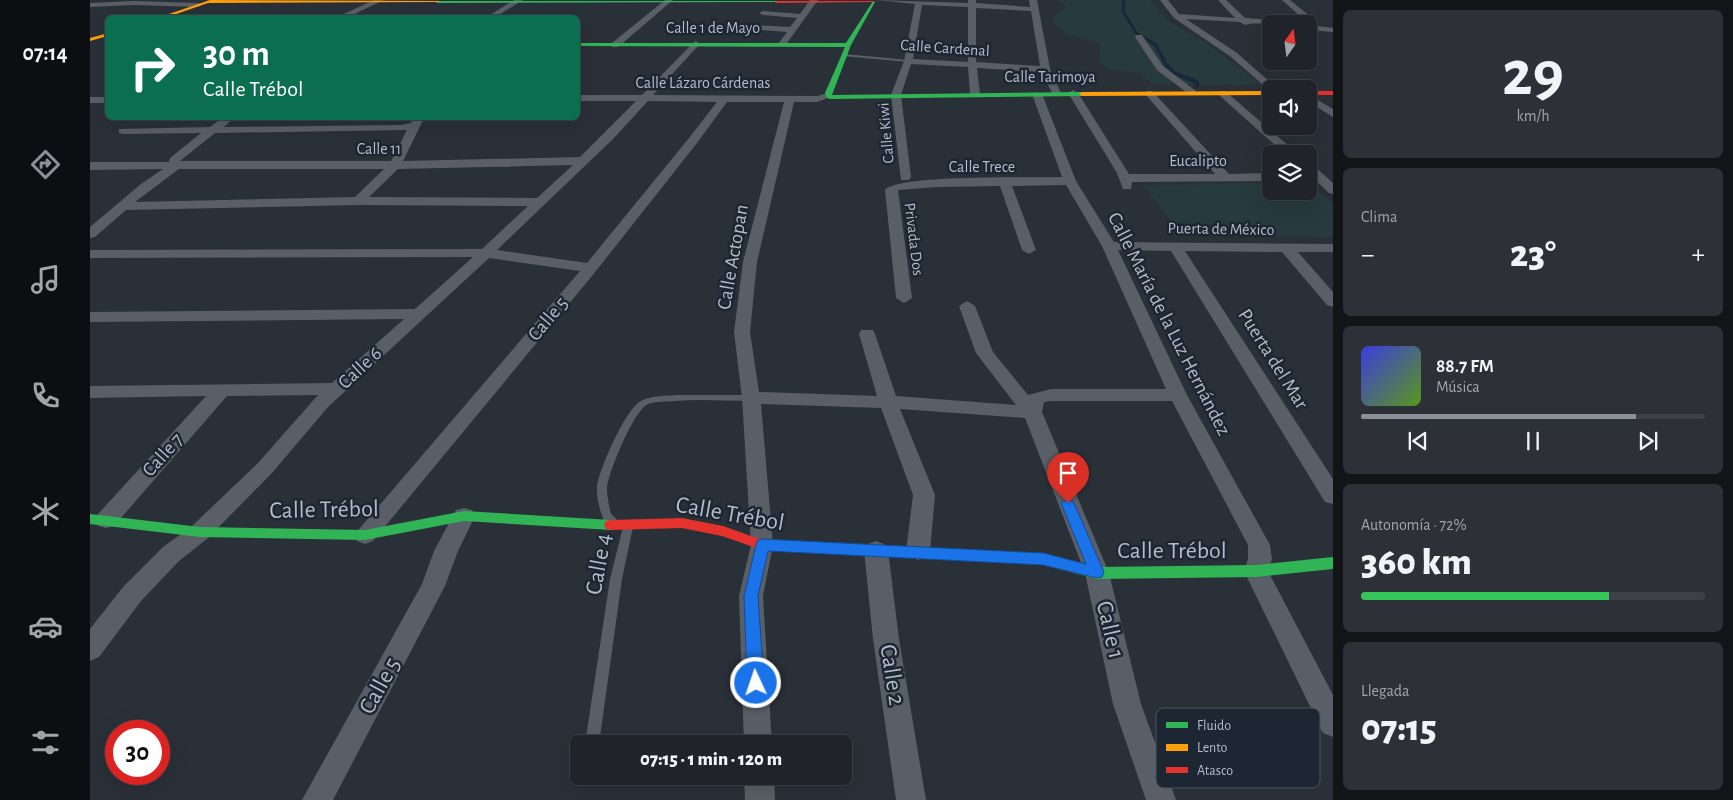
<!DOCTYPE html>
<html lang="es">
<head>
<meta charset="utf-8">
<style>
	:root { --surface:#20242a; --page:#2d3036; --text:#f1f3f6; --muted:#a2a4a8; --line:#3d4147; --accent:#8c9099 }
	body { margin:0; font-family:"Alegreya Sans",sans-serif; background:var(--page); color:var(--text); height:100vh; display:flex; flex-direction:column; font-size:19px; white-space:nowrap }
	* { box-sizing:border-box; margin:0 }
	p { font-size:16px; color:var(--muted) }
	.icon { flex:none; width:28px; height:28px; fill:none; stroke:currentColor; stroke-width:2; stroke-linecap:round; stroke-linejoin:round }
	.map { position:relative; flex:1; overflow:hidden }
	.details { display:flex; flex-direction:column; gap:10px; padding:10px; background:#121417; width:400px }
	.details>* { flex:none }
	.hud { position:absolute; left:15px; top:15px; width:475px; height:105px; border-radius:8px; box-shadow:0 5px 20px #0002,0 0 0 1px var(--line); background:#0b6e4f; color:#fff; overflow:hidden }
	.needle { width:32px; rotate:14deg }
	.fabs { position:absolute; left:1172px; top:15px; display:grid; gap:10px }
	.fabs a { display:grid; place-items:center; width:55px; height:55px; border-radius:8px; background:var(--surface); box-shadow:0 5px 20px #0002,0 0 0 1px var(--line); font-size:25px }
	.speed { position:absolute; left:15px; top:720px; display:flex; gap:10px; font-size:25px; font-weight:700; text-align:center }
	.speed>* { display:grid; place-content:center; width:65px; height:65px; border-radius:50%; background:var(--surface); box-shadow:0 5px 20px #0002,0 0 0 1px var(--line); line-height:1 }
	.speed .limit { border:8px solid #d22; background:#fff; color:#111 }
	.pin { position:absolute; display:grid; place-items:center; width:42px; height:42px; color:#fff; margin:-51px -21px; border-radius:50% 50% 50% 0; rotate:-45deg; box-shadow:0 0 5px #0007 }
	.pin .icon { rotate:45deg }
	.me { position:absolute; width:55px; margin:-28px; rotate:357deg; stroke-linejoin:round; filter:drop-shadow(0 0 4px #0008) }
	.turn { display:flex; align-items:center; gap:18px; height:105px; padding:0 15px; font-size:22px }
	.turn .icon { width:65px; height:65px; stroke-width:2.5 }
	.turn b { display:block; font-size:35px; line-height:42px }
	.big { font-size:38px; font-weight:800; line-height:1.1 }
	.details .widget { flex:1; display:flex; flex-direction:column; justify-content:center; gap:8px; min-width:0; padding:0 18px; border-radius:8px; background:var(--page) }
	.details .dial { align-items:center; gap:0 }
	.dial b { font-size:65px; line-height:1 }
	.song { display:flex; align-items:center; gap:15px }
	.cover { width:60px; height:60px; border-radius:8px; background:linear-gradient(135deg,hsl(240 70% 55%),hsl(90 70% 35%)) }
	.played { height:5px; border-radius:2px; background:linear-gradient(90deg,var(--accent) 80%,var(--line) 80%) }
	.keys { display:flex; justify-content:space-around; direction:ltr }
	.heat { display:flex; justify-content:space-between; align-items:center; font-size:28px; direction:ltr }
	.charge { height:8px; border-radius:4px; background:linear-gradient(90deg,#34c759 72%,var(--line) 0) }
	.trip { position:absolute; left:480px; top:735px; width:282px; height:50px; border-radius:8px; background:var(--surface); box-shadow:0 5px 20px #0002,0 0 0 1px var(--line); font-weight:800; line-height:50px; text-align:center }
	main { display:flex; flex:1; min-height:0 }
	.dock { display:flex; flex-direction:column; width:90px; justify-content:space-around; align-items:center; background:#0d0e11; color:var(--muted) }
	.dock .icon { width:35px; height:35px }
	.dock .current { color:var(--accent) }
	.dock b { font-size:22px; color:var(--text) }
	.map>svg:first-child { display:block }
	.green { fill:#273a3e }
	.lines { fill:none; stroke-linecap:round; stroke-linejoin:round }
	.stream-far1 { stroke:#19273c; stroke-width:3 }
	.stream { stroke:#19273c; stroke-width:4 }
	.lane { fill:#5a5e66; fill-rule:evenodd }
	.street { fill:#5a5e66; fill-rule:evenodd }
	.fast { fill:#30b455; fill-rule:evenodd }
	.slow { fill:#ff9f0a; fill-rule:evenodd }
	.jam { fill:#e5322d; fill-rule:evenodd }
	.route { fill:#1a73e8; stroke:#114b97 }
	.labels { text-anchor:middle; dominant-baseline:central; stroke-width:5; stroke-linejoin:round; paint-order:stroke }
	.far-street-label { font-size:16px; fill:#b4bcc9; stroke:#1d2633 }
	.street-label { font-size:20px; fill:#b4bcc9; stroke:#1d2633 }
	.near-street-label { font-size:24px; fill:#b4bcc9; stroke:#1d2633 }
	.key { fill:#1d2633; stroke:#4a5360; stroke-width:1 }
	.key-label { font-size:14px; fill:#b4bcc9 }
</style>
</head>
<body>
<main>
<nav class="dock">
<b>07:14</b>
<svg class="icon current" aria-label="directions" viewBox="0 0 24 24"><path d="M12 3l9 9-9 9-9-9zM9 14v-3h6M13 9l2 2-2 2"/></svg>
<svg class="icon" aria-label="music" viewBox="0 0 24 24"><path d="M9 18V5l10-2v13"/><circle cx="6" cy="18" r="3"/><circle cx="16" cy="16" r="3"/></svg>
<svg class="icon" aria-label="phone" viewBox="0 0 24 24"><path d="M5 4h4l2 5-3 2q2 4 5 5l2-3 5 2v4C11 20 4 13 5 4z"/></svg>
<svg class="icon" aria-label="climate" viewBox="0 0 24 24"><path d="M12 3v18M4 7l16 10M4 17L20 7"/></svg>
<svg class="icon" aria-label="car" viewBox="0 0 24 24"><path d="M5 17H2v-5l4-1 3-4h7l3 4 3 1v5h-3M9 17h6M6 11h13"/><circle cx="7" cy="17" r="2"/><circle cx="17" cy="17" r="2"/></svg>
<svg class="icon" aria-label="filters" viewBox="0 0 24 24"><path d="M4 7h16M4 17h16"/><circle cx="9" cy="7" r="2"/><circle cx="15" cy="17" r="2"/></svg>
</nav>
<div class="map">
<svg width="1243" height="800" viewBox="0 0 1243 800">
	<rect width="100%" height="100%" fill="#2a3038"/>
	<!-- green -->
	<path class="green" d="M967,0H1060L1078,21L1114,41L1172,85L1062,84L1050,73L1018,70L1010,62L1009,43L978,35L964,24L963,16L977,7Z
		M1219,182L1243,204V237L1091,234L1053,185L1181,183V191H1219Z"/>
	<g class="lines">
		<!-- stream-far1 -->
		<path class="stream-far1" d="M1034,0L1033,11L1047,34L1065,44L1078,68"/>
		<!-- stream -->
		<path class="stream" d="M1077,66L1084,73L1107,82V86"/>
		<!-- lane -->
		<path class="lane" d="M754,54L818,60L820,61L818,62L753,56Z
			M589,395H661L665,398L661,401C636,401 610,399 585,401C576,402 566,401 558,404C544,410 518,473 517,489C517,494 519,510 522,515C524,517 526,518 527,520L526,523L522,524L514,521C510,511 506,497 507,487C509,470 536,408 551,401C562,395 577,396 589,395Z
			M538,523L542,524L543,527L532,579L509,744H495L520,579L533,527L534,524Z"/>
		<!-- street -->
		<path class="street" d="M284,0H294L256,18H245Z
			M424,0H433L404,18H395Z
			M575,0H583L528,47H522V43Z
			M720,0H728L695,46L688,44L697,32L660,29L656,27L660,25L700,27L707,18L673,15L669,13L673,11L710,14Z
			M786,0L878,3V0H886V3L940,7L939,0H947L960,69L971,93L963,95L952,72L887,68L890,94L885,97L880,94L878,67L821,64L811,95L821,177L819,180H811L801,95L814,61L825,4ZM832,5L878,7V62L823,59ZM886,8L941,11L950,66L886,62Z
			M1070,0H1078L1089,14L1145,18L1128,0H1136L1155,18L1211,22C1205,29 1166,20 1155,25L1150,22L1096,19L1147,53L1188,89H1181L1180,91L1141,57L1084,18Z
			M1192,0H1200L1228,23V26L1243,28V32L1219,30V26H1221Z
			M44,1L108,3L112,5L108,7L44,5L0,7V3Z
			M1046,35H1052L1073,66L1106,91V95H1100L1067,70L1045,37Z
			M605,41L608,42V46L563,95L727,96L738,93L743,96L727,102H704L667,262L660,332L669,392L787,396L769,334L771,330H783L785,334L806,396L926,405L886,353L869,306L877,301L885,306L903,352L938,395L961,389H1076L1012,246L976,185L922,186L946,250L939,254L932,250L910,186L847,187L808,190L822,298L814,303L806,298L795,190C807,174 946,178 972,177L942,94L944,92L952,94L986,181L1024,242L1243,244V252H1208L1243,292V307L1237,305L1192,252L1095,251L1243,479V504L1235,502L1081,251L1028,250L1097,395L1180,545L1182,559L1178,571L1243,695V737L1233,733L1154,571L1158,559V545L1082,401H961L954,402L952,412L1019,573L1051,704L1086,800H1056L1023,704L995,573L935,418L810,409L845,495L840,551L836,557L828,560L820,557L816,551L823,495L791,408L671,404L683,545L673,596L682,744H654L649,596L661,545L652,398L644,332L653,262L694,102H637L607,143L506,271L283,541L275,544L267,541L264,535L490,271L399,258L238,407L182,473L118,538L89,561L51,601L9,657L0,661V629L33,587L73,547L102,526L168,463L228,395L137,396L24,526L16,528L8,526L5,520L8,514L116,396L0,398V386L242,383L314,319L0,322V312L325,309L383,257L0,258V250L392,249L438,206L268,205L36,210L5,237L0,238V227L51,184L73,169L0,170V162H79L80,158L111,133L33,134L29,133V129L120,127L132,118H143L134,127L311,125L321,123L324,118H334L313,161L490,157L546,101H488V95H552ZM558,101L627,102L599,138L497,263L407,250L523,139ZM317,130L301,161H90L125,133ZM483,165L447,198L279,197L308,169ZM89,169H294L265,197L45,202Z
			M983,90L988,93L1039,174H1125L1056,95V91H1062L1139,174L1181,173V181L1042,182L1041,189H1033L1027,173L978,93Z
			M1129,91H1135L1208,154H1195L1129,95Z
			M1219,95L1243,109V117L1219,102Z
			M0,97H18V103H0Z
			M1219,164L1223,165L1243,183V194L1239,193L1219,174Z
			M374,508L382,510L385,516L368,551L355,586L243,800H212L332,584L344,551L366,510Z
			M786,541L794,544L798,550L809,639L836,800H806L783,639L774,550L778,544Z
			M654,776H684L685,800H655Z"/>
		<!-- fast -->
		<path class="fast" d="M348,1H687L689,2L346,3Z
			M783,1L785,2L761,45L742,95L992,92L995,94L992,96L739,99L736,97L735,93L755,47L488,46V43H756Z
			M374,511L521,520L526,521L528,525L526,529L521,530L374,521L275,540L110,537L0,524V514L110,527L275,530Z
			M730,543L953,553L1007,567L1166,565L1243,557V569L1166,577L1007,579L953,565L730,553L725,552L723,548L725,544Z"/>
		<!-- slow -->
		<path class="slow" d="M120,0L348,1L350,2L118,3L75,18H67Z
			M18,33V36L0,41V38Z
			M1181,91V95L992,96L989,94L992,92Z"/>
		<!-- jam -->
		<path class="jam" d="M687,1H783L785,2L685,3Z
			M1219,91H1243V95H1219Z
			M592,518L633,526L672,540L730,543L735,544L737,548L735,552L730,553L672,550L632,536L592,528L521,530L516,529L514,525L516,521L521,520Z"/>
	</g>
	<!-- route -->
	<path class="route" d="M978,498L984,503L1014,572L1012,577L1007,578L953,565L678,551L668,596L674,683L671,689L666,691L660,689L657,683L654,596L667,541L672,539L953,553L996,564L971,503Z"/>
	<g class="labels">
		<!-- far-street labels -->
		<g class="far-street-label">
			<text x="623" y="28">Calle 1 de Mayo</text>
			<text transform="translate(855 48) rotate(4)">Calle Cardenal</text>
			<text x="960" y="77">Calle Tarimoya</text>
			<text x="613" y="83">Calle Lázaro Cárdenas</text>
			<text transform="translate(796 133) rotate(-95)">Calle Kiwi</text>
			<text x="289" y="149">Calle 11</text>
			<text x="1108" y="161">Eucalipto</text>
			<text x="892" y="167">Calle Trece</text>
			<text transform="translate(1131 229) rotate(1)">Puerta de México</text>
			<text transform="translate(824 239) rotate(83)">Privada Dos</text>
		</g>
		<!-- street labels -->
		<g class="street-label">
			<text transform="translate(643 257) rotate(-80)">Calle Actopan</text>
			<text transform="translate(458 319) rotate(-50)">Calle 5</text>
			<text transform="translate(1079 324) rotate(63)">Calle María de la Luz Hernández</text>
			<text transform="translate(1183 359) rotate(58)">Puerta del Mar</text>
			<text transform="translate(270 368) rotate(-43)">Calle 6</text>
			<text transform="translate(73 455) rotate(-48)">Calle 7</text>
		</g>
		<!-- near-street labels -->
		<g class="near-street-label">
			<text transform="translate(234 510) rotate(-1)">Calle Trébol</text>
			<text transform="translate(640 514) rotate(10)">Calle Trébol</text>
			<text x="1082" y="551">Calle Trébol</text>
			<text transform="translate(509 564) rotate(-80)">Calle 4</text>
			<text transform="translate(1020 630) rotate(77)">Calle 1</text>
			<text transform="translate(802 675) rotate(81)">Calle 2</text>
			<text transform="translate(290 686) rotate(-61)">Calle 5</text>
		</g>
	</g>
	<!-- legend -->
	<rect x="1066" y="708" width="164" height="80" rx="8" class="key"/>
	<rect x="1076" y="722" width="22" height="6" fill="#30b455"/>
	<rect x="1076" y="744" width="22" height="7" fill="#ff9f0a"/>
	<rect x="1076" y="767" width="22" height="6" fill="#e5322d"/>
	<g class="key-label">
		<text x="1107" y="730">Fluido</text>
		<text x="1107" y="752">Lento</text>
		<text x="1107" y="775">Atasco</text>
	</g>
</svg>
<div class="fabs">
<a><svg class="needle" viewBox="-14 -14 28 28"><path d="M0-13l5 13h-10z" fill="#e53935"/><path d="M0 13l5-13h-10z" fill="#a2a4a8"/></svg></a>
<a><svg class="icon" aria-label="sound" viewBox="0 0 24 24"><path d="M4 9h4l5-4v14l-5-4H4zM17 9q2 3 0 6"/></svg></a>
<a><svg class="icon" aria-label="layers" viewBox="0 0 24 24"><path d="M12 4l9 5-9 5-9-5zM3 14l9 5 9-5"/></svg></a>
</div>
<div class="speed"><div class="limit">30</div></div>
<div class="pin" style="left:978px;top:503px;background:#d93025"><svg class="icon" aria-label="arrive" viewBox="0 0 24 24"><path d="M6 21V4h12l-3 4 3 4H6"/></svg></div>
<svg class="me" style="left:666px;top:683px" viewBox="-20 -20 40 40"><circle r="17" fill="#1a73e8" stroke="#fff" stroke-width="3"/><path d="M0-11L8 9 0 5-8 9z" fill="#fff"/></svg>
<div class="trip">07:15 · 1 min · 120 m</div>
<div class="hud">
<div class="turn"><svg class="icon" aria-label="right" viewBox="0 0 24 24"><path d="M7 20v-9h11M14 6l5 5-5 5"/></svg><div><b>30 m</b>Calle Trébol</div></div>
</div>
</div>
<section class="details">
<div class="widget dial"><b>29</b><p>km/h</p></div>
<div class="widget"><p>Clima</p>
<div class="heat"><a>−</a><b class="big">23°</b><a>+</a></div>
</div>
<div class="widget">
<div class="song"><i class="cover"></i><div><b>88.7 FM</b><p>Música</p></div></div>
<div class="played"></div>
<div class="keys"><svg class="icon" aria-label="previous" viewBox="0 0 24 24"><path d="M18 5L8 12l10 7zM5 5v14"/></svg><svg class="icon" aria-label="pause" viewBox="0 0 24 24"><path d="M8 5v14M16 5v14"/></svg><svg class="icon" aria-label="next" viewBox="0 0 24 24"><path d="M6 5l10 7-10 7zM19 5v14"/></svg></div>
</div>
<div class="widget"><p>Autonomía · 72%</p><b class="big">360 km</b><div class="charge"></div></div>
<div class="widget"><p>Llegada</p><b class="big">07:15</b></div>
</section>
</main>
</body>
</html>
